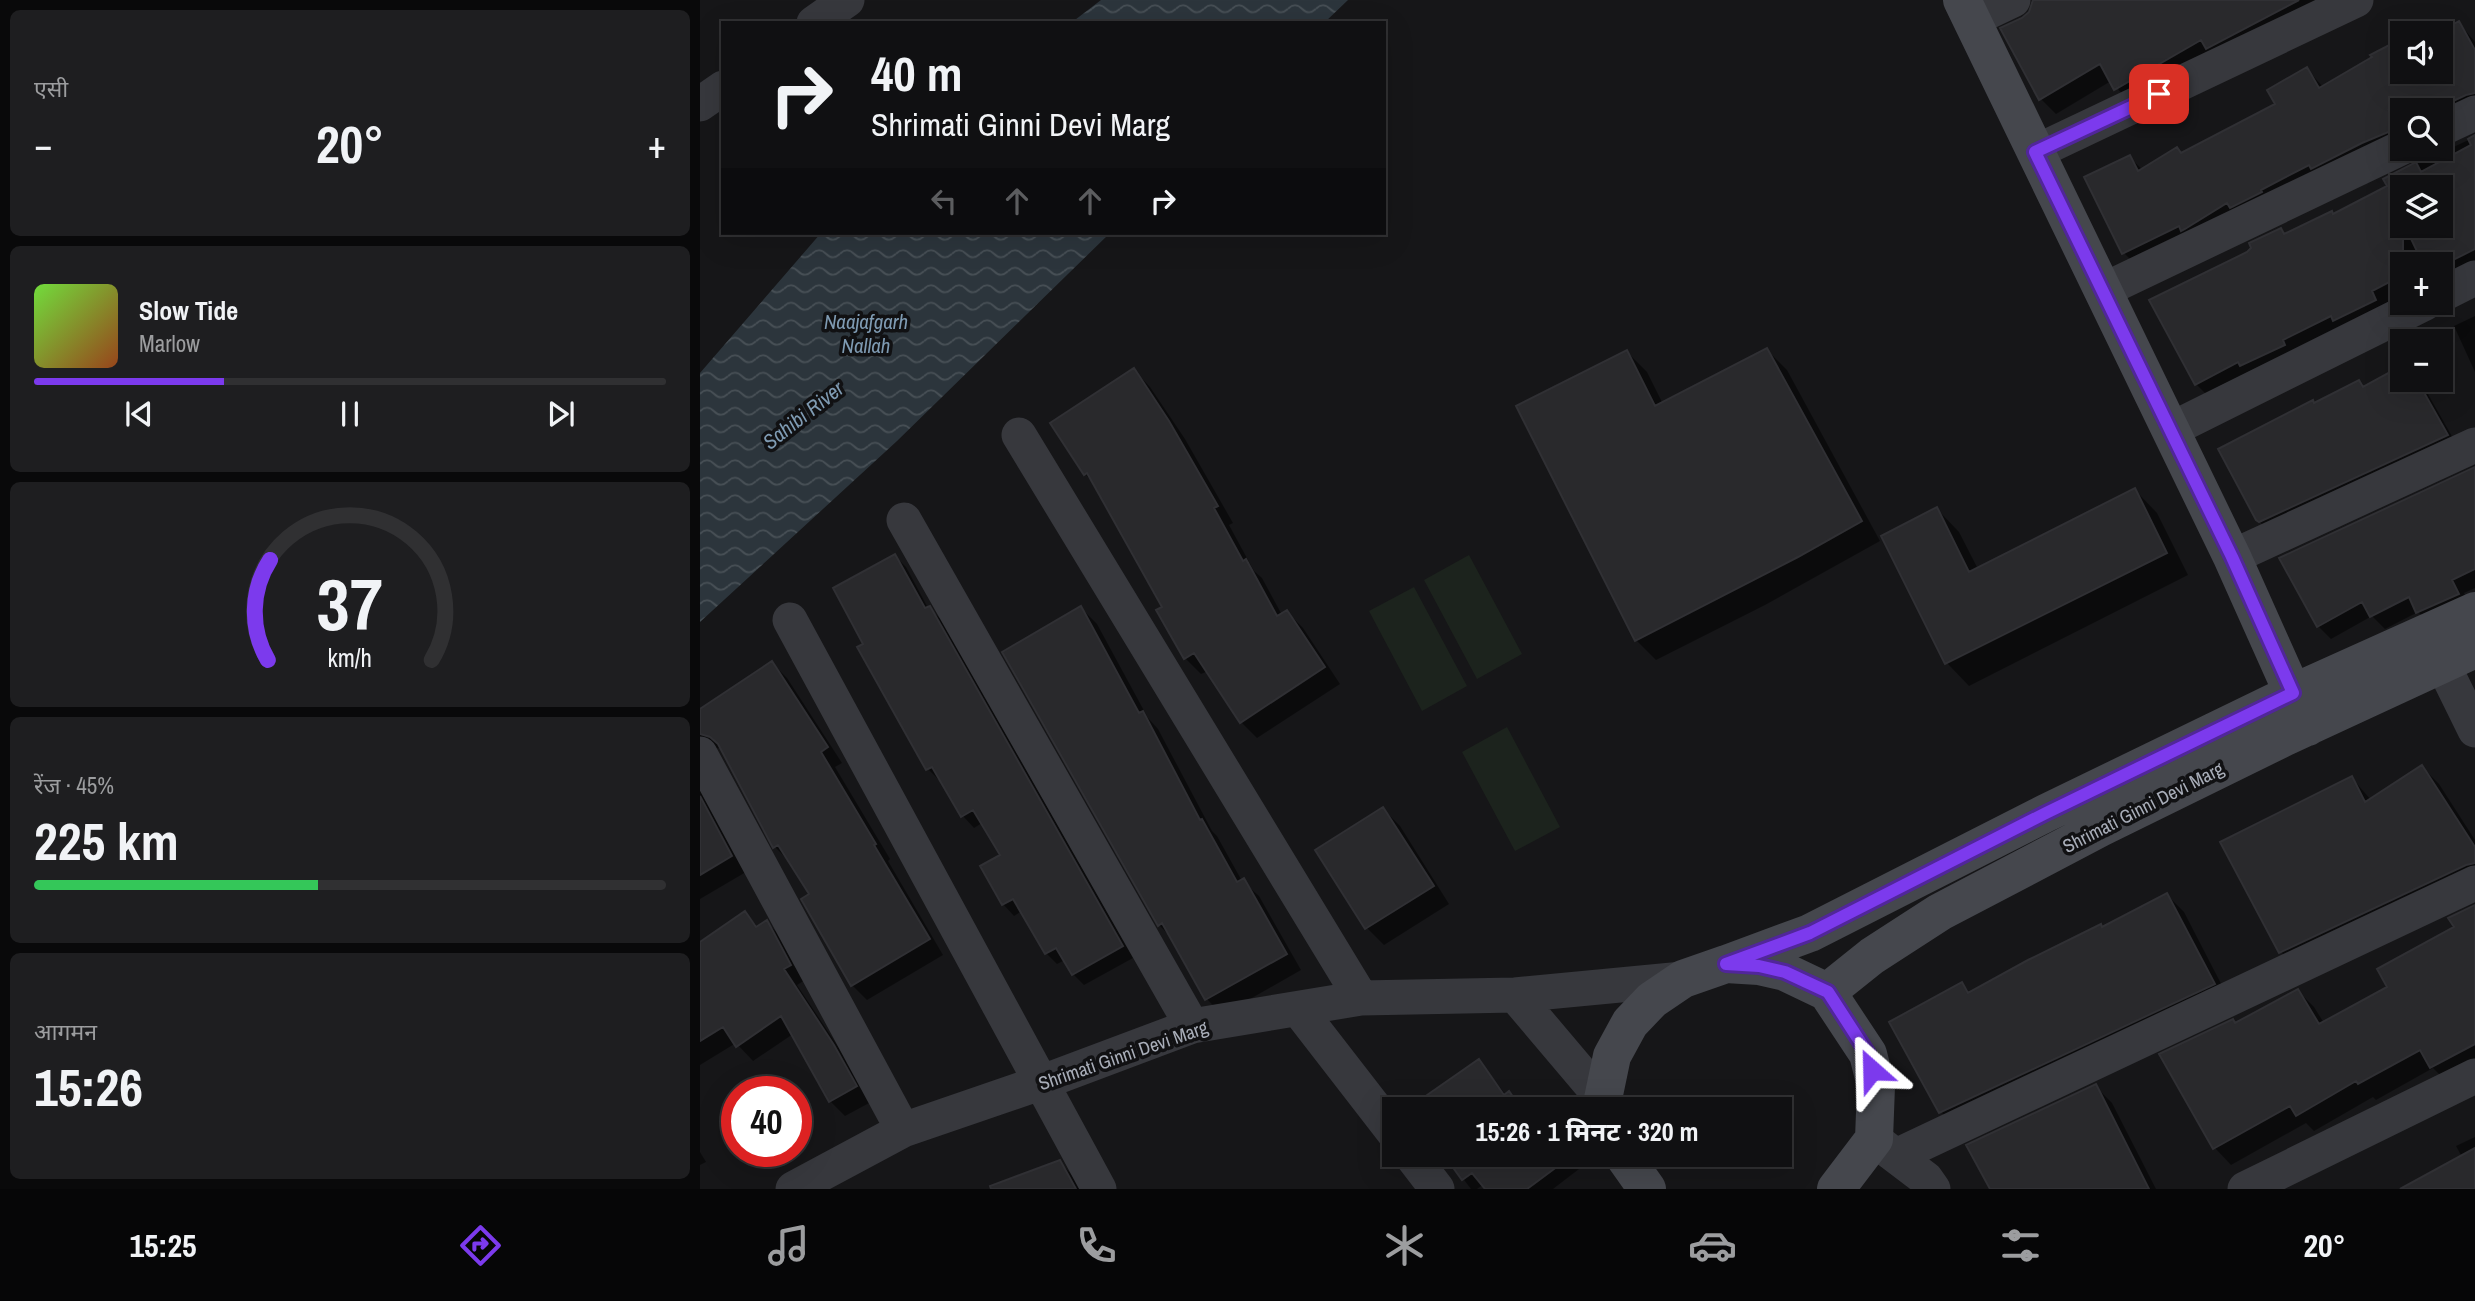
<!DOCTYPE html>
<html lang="hi">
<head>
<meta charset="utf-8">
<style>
	:root { --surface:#101012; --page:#1e1e20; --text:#f1f3f6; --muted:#9c9d9f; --line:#303032; --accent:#7c3aed }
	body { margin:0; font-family:"Archivo Narrow","Noto Sans Devanagari",sans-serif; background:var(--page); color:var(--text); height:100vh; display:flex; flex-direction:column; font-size:26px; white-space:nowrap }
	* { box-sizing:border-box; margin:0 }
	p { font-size:23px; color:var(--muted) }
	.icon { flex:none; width:38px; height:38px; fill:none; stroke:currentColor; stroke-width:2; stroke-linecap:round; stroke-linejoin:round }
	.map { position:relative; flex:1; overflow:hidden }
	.sheet { display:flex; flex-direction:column; gap:10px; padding:10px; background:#09090a; width:700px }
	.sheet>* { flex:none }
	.top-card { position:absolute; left:21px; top:21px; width:665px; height:214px; border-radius:0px; box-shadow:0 7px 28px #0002,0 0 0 2px var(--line); background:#101012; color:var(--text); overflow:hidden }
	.tools { position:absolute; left:1690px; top:21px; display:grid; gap:14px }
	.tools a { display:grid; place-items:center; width:63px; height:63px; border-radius:0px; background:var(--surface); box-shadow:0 7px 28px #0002,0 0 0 2px var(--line); font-size:35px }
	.speed { position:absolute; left:21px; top:1076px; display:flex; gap:14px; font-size:35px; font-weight:700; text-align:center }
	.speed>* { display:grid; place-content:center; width:91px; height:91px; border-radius:50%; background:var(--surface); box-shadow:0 7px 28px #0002,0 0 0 2px var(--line); line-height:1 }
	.speed .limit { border:10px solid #d22; background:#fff; color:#111 }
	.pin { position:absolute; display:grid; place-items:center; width:60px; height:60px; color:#fff; margin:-30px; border-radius:14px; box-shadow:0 4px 10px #0006 }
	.me { position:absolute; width:77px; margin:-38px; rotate:335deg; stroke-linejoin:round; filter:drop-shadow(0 0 5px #0008) }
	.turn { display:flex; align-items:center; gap:24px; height:147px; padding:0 35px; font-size:32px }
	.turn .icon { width:91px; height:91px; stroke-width:2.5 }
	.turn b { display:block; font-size:49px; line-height:60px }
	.lanes { display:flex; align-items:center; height:66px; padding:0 35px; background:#0003; justify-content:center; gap:35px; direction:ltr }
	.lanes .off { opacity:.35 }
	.big { font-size:52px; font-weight:700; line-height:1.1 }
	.sheet .tile { flex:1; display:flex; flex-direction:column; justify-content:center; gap:10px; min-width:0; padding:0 24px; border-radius:10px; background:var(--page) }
	.sheet .dial { align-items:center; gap:0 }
	.dial svg { height:182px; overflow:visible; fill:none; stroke:var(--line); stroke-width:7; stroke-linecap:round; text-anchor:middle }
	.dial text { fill:var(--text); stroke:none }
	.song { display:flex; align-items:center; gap:21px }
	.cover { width:84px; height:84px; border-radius:10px; background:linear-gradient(135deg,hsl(100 70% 55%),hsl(20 70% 35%)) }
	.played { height:7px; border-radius:4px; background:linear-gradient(90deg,var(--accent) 30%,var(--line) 30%) }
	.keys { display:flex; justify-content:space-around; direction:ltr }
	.heat { display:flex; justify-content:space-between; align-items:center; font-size:38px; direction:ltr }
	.charge { height:10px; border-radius:5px; background:linear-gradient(90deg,#34c759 45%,var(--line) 0) }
	.trip { position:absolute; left:682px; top:1097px; width:410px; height:70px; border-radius:0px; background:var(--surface); box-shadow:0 7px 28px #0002,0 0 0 2px var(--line); font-weight:700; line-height:70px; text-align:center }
	.menu { display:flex; height:112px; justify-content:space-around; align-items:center; background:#060607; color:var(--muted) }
	.menu .icon { width:49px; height:49px }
	.menu .selected { color:var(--accent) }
	.menu b { font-size:32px; color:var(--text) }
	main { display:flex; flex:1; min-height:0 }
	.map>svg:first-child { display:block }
	.green { fill:#1c231d }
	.water { fill:url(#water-waves) }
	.shadow { fill:#0007; fill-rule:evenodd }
	.building { fill:#29292c; stroke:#303034; stroke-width:2 }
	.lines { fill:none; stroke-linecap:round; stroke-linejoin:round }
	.street { stroke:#37383d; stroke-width:35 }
	.secondary { stroke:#45474d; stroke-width:38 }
	.route-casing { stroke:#51269a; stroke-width:18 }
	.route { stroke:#7c3aed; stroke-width:12 }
	.labels { text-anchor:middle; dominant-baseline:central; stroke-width:7; stroke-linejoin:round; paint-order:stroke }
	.street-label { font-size:19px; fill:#a8adb8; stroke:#111113 }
	.water-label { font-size:21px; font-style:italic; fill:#7f9bb3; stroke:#111113 }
</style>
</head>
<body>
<main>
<section class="sheet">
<div class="tile"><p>एसी</p>
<div class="heat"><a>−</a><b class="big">20°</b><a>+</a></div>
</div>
<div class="tile">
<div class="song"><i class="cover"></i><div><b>Slow Tide</b><p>Marlow</p></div></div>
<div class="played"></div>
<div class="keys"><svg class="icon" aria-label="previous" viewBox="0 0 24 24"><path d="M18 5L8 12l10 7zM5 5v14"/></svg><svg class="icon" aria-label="pause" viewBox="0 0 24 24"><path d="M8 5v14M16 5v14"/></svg><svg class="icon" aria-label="next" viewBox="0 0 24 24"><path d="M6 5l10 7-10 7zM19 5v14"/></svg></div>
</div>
<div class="tile dial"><svg viewBox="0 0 100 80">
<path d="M14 69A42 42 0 1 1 86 69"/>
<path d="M14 69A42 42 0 0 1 15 25" stroke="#7c3aed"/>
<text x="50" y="56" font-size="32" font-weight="700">37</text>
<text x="50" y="72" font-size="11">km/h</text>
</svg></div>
<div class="tile"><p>रेंज · 45%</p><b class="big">225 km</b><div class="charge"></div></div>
<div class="tile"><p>आगमन</p><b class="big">15:26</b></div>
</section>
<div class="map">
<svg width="1775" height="1189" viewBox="0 0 1775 1189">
	<defs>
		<pattern id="water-waves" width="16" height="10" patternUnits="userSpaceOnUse" patternTransform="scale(1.75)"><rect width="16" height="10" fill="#2c353c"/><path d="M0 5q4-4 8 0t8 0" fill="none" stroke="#485056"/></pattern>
	</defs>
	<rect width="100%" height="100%" fill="#161618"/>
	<!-- green -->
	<path class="green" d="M769,555L822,654L777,679L724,580Z
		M714,587L767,686L722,711L669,611Z
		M807,727L860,827L815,851L762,752Z"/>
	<!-- water -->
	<path class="water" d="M401,0H648L624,23H371Z
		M121,233H410L197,441L0,622V373Z"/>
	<!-- shadow -->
	<path class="shadow" d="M1334,0H1625L1431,104L1411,81L1356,114L1341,99L1303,29L1323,20L1331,13Z
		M1759,23L1775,42V109L1703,110V144L1437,266L1424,253L1387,178L1429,157L1443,170L1482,155L1577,105L1607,69L1623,87L1703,72H1741Z
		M1775,137V268L1741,286V264H1703V294L1509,397L1496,384L1548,254L1580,230L1586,235L1634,216L1689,186L1721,159L1725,149L1738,151L1749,149ZM1703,187H1741V226H1703Z
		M1775,316V372L1754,326Z
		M1067,350L1087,370L1180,541L1065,605L956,660L936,640L927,352L947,372L963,404Z
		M434,370L450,387L485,439L533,523L529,525L554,571L562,578L582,615L587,612L603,628L640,684L557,738L541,722L508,671L501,674L485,658L464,607L396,485L385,474Z
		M1703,380H1720L1758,447L1569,531L1557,519L1615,405L1659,382L1664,388Z
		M1775,469V588L1764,593L1771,607L1731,625L1718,612L1685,629L1672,616L1631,639L1618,626Z
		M1435,490L1457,513L1488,575L1269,686L1247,663L1183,536L1237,509L1259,532L1278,569Z
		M195,556L206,567L228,608L241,619L433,958L384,985L373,974L365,960L357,964L346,953L322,911L314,916L303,904L302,855L282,823L274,828L263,816L241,779L239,780L228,769L165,644Z
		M381,608L397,624L448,718L458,729L512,831L517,836L542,881L559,896L601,970L522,1015L507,999L471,937L459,925Z
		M72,663L87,678L142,763L135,767L190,859L188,861L243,955L167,1000L152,985L112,895L90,862L75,847L23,750L18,748L7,751L0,756V723Z
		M1722,767L1739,784L1775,840V885L1598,969L1581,952L1652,778L1671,800Z
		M0,786L46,872L0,899Z
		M683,809L700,826L749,904L684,945L667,928L618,850Z
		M1467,895L1484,912L1530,1001L1258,1129L1241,1112L1191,1023L1262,984L1271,994Z
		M45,914L59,928L67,922L82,938L105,980L97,985L149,1063L171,1102L145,1116L130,1101L93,1034L53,1061L36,1043L0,1065V944Z
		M1775,918V1069L1748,1083L1733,1068L1676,1100L1673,1097L1614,1131L1606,1123L1531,1165L1515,1148L1462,1055L1536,1025L1598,991L1614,1007L1624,1023L1689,988Z
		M779,1061L806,1095L809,1094L824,1110H714Z
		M1395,1086L1412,1103L1456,1189H1292Z
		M1775,1137V1189H1704L1762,1157L1756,1146Z
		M0,1152L6,1162L0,1165Z
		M745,1155H868L879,1169L853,1189H787L784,1184L777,1189H771Z
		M360,1162L371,1174L380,1189H299Z"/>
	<!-- building -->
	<path class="building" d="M1333,0H1599L1506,49L1501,40L1414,90L1400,64L1339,100L1300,28L1322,18L1329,12Z
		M1759,21L1775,50V93L1766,95L1734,110H1689L1698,128L1662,143L1611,169L1609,165L1561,190L1562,192L1530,208L1527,203L1485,229L1481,231L1479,226L1422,254L1384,177L1430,155L1438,171L1477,147L1481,153L1575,104L1567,90L1607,67L1619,88L1672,57L1670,55L1703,38V72H1741V33H1738Z
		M1775,135V249L1741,266V255L1723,264L1705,226H1741V187H1703V275L1672,291L1676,300L1633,321L1631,316L1583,340L1585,345L1540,366L1538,362L1495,385L1449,300L1547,252L1551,248L1549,243L1581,228L1584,234L1632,211L1633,214L1687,186L1683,179L1716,162L1721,172L1771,145L1768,139Z
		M1067,348L1162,521L1098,557L935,641L816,406L927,350L955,406Z
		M1703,365V380H1717L1748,435L1559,522L1556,520L1518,449L1613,400L1614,403L1659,380L1663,387Z
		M434,368L469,421L518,506L514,508L543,561L546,559L577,616L587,610L625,667L540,723L494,653L484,659L456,610L462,607L387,473L384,475L350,423Z
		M1775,467V569L1752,580L1759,594L1716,613L1709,597L1670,617L1662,602L1617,627L1579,558Z
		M1435,488L1467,553L1245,664L1181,536L1237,507L1269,572Z
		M195,554L225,608L230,606L423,946L372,975L356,948L345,954L313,899L302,905L280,866L300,855L273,810L261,817L232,767L226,770L157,647L163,644L133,588Z
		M381,606L439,713L443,711L500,820L502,819L537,882L544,878L587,954L505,1000L462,923L458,926L302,652Z
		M72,661L128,747L121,752L176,844L174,845L230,939L151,986L101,899L109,894L78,845L73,848L18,744L10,737L0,734V709Z
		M1722,765L1775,847V863L1766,865L1579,953L1520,842L1652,776L1665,802Z
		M0,796L32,856L0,875Z
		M683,807L734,886L665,929L615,850Z
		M1467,893L1515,984L1239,1113L1189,1022L1262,982L1268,993L1328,960L1401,924L1402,927Z
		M1775,905V1044L1730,1068L1720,1050L1658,1084L1656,1081L1596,1116L1590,1106L1513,1149L1459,1054L1533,1019L1535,1023L1598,989L1619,1024L1687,987L1677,969L1754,927L1748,918Z
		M45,911L56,927L67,920L91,965L84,969L134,1045L157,1086L129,1102L81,1016L36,1047L23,1027L0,1041V942Z
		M779,1059L804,1095L809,1091L822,1110H712L710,1107Z
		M1396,1084L1449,1189H1290L1266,1145Z
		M1775,1148V1189H1700Z
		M744,1155H856L862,1163L827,1189H785L772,1173L762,1180Z
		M360,1160L376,1189H291L290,1186Z"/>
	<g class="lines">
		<!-- street -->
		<path class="street" d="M1271,20L1313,0
			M114,23L147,0
			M0,104L23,88
			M1741,129L1775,113
			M1336,152L1656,0
			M1404,290L1703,147
			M1741,295L1775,278
			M1470,430L1725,303
			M319,435L661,998
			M204,520L492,1026
			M1532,557L1775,445
			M90,620L399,1189
			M1743,665L1775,730
			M0,754L203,1130
			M815,995L903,1099
			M599,1010L695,1134
			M1180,1144L1226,1179L1233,1189
			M711,1155L737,1189
			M1196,1156L1775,883
			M93,1189L203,1130L343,1082L492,1026L661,998L815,995L983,979
			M1545,1189L1775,1076"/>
		<!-- secondary -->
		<path class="secondary" d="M1262,0L1532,557L1608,727
			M1026,964L1110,933L1346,813L1593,693L1775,611
			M1127,992L1172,956L1240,912L1402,827L1585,737L1775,649
			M906,1110L903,1099L912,1056L930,1023L952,1000L983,979L1026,964L1059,966L1085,972L1127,992L1168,1054L1176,1086L1174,1139L1136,1189
			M923,1155L947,1189"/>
	</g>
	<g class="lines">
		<defs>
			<path id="route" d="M1172,1070L1168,1054L1128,992L1085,972L1059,966L1026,964L1110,933L1346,813L1593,693L1532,557L1335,152L1459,94"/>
		</defs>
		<!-- route casing -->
		<use href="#route" class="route-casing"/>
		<!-- route -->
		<use href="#route" class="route"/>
	</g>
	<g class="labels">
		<!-- street labels -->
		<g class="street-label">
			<text transform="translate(1443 807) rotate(-27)">Shrimati Ginni Devi Marg</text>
			<text transform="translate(423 1055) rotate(-19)">Shrimati Ginni Devi Marg</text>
		</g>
		<!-- water labels -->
		<g class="water-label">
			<text x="166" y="321">Naajafgarh<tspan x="166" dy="24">Nallah</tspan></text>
			<text transform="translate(103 415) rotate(-38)">Sahibi River</text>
		</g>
	</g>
</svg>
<div class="tools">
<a><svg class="icon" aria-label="sound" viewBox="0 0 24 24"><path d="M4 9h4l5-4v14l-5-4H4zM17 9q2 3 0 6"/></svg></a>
<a><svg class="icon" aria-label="search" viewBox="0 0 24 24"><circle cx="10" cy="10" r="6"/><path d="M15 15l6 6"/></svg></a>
<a><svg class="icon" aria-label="layers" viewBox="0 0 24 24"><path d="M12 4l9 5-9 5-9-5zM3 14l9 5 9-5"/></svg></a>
<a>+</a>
<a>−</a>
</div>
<div class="speed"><div class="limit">40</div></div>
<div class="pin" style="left:1459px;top:94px;background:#d93025"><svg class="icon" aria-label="arrive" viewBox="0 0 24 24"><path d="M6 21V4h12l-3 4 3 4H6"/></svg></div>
<svg class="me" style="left:1172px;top:1070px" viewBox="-20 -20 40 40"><path d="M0-17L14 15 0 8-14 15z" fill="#7c3aed" stroke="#fff" stroke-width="4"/></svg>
<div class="trip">15:26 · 1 मिनट · 320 m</div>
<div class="top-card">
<div class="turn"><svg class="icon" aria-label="right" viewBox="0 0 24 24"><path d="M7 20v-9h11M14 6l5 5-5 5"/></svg><div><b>40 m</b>Shrimati Ginni Devi Marg</div></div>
<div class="lanes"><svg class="icon off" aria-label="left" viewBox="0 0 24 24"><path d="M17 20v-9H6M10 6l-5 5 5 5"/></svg><svg class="icon off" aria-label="ahead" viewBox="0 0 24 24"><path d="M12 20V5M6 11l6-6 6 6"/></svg><svg class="icon off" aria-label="ahead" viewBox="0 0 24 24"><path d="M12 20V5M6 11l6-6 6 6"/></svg><svg class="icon" aria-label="right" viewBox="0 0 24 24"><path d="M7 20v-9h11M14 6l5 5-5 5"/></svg></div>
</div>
</div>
</main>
<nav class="menu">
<b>15:25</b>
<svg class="icon selected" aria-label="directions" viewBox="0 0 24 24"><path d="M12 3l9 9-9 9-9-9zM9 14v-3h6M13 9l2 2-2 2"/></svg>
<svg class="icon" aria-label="music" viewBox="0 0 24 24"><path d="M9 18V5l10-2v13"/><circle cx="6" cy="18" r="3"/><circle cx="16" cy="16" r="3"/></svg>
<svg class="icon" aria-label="phone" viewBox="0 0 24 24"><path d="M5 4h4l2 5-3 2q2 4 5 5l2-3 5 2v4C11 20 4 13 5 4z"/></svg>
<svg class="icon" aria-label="climate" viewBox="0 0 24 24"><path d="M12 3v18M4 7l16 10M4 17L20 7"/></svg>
<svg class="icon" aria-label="car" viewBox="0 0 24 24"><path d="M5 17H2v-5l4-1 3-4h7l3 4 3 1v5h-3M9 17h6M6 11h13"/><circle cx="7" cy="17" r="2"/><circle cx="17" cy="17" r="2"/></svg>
<svg class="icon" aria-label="filters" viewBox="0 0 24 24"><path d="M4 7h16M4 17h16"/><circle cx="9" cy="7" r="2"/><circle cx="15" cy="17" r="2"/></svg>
<b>20°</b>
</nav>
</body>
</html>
